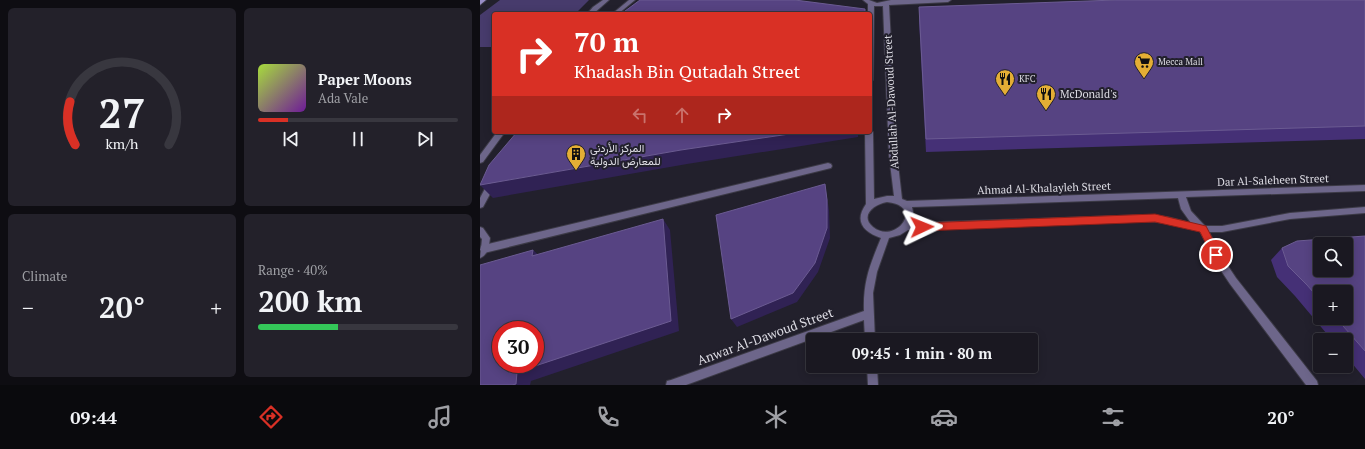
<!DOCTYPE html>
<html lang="en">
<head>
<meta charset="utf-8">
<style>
	:root { --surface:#1a1821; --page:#23212a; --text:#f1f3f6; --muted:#9fa0a5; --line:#38373f; --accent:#d93025 }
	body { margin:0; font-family:"PT Serif",Vazirmatn,serif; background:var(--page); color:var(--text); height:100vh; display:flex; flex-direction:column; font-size:15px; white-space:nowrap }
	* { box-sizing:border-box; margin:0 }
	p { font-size:13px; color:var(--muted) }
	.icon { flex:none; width:22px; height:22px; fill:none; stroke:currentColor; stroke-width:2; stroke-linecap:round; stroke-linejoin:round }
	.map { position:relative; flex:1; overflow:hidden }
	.details { display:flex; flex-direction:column; gap:8px; padding:8px; background:#0e0d12; width:480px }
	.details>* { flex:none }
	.hud { position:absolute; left:12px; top:12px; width:380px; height:122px; border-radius:4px; box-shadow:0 2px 10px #0003,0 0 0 1px var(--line); background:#d93025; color:#fff; overflow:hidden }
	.controls { position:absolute; left:833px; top:237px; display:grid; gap:8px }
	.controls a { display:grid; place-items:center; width:40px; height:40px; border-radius:4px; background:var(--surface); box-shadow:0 2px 10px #0003,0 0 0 1px var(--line); font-size:20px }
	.speed { position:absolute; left:12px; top:321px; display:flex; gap:8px; font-size:20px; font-weight:700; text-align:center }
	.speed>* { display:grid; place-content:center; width:52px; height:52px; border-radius:50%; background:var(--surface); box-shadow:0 2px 10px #0003,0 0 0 1px var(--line); line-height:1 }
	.speed .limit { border:6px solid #d22; background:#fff; color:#111 }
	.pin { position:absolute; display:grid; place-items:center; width:34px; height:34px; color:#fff; margin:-17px; border:2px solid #fff; border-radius:50%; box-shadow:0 1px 4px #0007 }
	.me { position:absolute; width:44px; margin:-22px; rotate:88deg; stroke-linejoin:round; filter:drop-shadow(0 0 3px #0008) }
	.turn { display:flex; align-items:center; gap:14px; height:84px; padding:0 16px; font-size:18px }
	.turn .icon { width:52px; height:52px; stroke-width:2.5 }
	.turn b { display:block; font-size:28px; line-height:34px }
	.lanes { display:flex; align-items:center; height:38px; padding:0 16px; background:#0003; justify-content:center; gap:20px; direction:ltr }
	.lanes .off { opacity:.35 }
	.big { font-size:30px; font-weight:700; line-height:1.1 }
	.details .widget { flex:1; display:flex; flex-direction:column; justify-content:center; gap:6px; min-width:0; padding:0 14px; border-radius:6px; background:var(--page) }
	.details .dial { align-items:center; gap:0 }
	.dial svg { height:104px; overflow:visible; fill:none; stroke:var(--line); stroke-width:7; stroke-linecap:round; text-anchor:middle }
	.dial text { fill:var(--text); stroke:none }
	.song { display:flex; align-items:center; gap:12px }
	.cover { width:48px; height:48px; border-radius:6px; background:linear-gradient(135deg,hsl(80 70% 55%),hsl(280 70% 35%)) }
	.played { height:4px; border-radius:2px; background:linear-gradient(90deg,var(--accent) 15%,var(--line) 15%) }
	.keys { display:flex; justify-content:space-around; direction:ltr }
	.heat { display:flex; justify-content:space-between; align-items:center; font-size:22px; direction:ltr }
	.charge { height:6px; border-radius:3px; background:linear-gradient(90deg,#34c759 40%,var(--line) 0) }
	.details .tiles { flex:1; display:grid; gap:8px; grid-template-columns:repeat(2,1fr) }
	.trip { position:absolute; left:326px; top:333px; width:232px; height:40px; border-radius:4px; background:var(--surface); box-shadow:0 2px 10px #0003,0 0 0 1px var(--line); font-weight:700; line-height:40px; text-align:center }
	.tabs { display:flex; height:64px; justify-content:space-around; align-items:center; background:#0a0a0d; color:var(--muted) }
	.tabs .icon { width:28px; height:28px }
	.tabs .current { color:var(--accent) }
	.tabs b { font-size:18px; color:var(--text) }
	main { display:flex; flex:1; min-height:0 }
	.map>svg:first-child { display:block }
	.green { fill:#473b6c }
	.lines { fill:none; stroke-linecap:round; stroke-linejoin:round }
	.lane-casing { stroke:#3c3a46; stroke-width:2 }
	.street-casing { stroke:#3c3a46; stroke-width:2 }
	.secondary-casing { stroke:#3c3a46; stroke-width:2 }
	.lane { fill:#6d668a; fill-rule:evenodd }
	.street { fill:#6d668a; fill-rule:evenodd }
	.secondary { fill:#988dc6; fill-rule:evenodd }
	.wall { fill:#453076; fill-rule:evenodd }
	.shaded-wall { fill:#302254 }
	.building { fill:#564382; stroke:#6b5b92; fill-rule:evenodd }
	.route { fill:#d93025; stroke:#8d1f18 }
	.labels { text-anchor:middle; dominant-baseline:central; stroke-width:4; stroke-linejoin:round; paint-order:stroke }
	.far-poi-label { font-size:9px; fill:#dedde5; stroke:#22202c; text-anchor:start }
	.poi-label { font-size:11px; fill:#dedde5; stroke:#22202c; text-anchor:start }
	.street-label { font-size:11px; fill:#dedde5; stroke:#22202c }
	.near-street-label { font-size:13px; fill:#dedde5; stroke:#22202c }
</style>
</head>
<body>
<main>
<section class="details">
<div class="tiles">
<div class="widget dial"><svg viewBox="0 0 100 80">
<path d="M14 69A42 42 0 1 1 86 69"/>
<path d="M14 69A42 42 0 0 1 10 36" stroke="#d93025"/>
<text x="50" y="56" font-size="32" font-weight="700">27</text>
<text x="50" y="72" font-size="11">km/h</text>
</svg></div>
<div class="widget">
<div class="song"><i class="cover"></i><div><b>Paper Moons</b><p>Ada Vale</p></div></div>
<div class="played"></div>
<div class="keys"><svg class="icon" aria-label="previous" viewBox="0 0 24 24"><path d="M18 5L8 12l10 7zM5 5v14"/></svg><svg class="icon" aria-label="pause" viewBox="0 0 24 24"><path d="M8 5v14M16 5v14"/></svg><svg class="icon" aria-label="next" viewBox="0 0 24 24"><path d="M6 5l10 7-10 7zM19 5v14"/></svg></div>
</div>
<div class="widget"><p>Climate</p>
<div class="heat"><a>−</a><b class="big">20°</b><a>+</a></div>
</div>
<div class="widget"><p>Range · 40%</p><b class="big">200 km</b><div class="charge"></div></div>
</div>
</section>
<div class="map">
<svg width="885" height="385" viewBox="0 0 885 385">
	<rect width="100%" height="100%" fill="#22202c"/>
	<!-- green -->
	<path class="green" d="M20,0H109L95,14H14V47H0V15Z"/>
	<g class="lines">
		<defs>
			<path id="lane" d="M348,163L351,164L352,166L351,168L4,253L0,250L1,246L4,245Z
				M723,226L726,227L744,260L756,278L837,381L838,385H826L750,284L738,266L719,229L720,227Z"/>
			<path id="street" d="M123,0H129L113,14H107L113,7Z
				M149,0H155L138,14H132Z
				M383,0H389L397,3L411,0H471L468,2L409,5L417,155L422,199L427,201L885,185V191L706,197L711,211L725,226H742L810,213L885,207V213L810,219L742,232H723L687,223L665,221L428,230L420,235L409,238L397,272L393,293L395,340H385L384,320L206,385H186L187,381L191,380L384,311C383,281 390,265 401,238C383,232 374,221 386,204L385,132H390V130L393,132L394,199L407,196H414L409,155L403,6H394L393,80L390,82V14H388V4ZM698,198L701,209L711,223L687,217L665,215L432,223L434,217L432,207ZM407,202C446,206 415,245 393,227C379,215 395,204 407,202Z
				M17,132H25L3,162L0,163V155Z
				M12,180L16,183L3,207L0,208V198L9,181Z
				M0,227L3,228L10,238C9,246 8,255 0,258L2,239L0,237Z
				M387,366H397L398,385H388Z"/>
			<path id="secondary" d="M0,0H6L0,5Z"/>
		</defs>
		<!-- lane casing -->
		<use href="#lane" class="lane-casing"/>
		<!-- street casing -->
		<use href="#street" class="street-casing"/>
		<!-- secondary casing -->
		<use href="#secondary" class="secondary-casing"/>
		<!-- lane -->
		<use href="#lane" class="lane"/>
		<!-- street -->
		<use href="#street" class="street"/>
		<!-- secondary -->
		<use href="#secondary" class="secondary"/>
	</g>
	<!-- wall -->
	<path class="wall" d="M885,0V139L446,152L439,20V7Z
		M885,236V379L866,356V340H852L815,296L797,277L791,260L802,248ZM840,292L866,318H840Z"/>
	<!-- shaded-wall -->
	<path class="shaded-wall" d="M323,132H378V137L207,164L13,198L0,185L201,150Z
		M345,184L349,210L350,238L338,272L317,302L257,327L251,319Z
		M183,219L190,230L199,331L51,381L50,385H32L37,372Z
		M53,250L64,260L52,256Z"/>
	<!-- building -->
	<path class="building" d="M160,0H315L385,9V14H141Z
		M636,0H885V126L446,139L439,7Z
		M37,132H323L201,150L0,185L9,165Z
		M345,184L347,200V228L335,263L313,293L251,319L236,215Z
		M183,219L191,321L37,372L36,384L32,385H0V265L53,250L52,256ZM21,330H55V364H21Z
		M885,236V351L856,318H866V292H840V300L827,285L808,266L802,248L817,241ZM840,244H866V270H840Z"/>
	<!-- route -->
	<path class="route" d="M675,214L726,226L741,255L740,258L736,259L733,258L720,232L675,222L442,231L438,230L437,227L438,224L442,223Z"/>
	<!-- icons -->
	<defs>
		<symbol id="supermarket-pin" viewBox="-11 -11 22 30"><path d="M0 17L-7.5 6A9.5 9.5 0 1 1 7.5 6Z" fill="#e4ae35" stroke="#22202c"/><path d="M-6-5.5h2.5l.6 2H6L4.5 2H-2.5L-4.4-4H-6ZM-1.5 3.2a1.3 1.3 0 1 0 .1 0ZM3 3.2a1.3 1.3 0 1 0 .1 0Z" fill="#111"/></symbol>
		<symbol id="restaurant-pin" viewBox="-11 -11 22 30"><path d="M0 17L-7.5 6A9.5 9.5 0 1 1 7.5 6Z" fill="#e4ae35" stroke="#22202c"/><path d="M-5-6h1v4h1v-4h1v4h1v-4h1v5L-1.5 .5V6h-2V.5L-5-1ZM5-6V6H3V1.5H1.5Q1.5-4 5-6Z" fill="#111"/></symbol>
		<symbol id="building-pin" viewBox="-11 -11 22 30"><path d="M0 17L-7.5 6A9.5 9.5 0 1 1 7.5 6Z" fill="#e4ae35" stroke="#22202c"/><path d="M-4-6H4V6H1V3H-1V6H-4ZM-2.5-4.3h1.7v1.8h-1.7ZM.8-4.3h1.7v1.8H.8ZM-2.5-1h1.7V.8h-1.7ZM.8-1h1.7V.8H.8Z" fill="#111"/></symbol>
	</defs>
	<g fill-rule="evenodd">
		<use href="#supermarket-pin" x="653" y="51" width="22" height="30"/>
		<use href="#restaurant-pin" x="514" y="68" width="22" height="30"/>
		<use href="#restaurant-pin" x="555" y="83" width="22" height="30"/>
		<use href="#building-pin" x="85" y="143" width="22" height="30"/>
	</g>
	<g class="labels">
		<!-- far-poi labels -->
		<g class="far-poi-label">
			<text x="678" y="62">Mecca Mall</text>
			<text x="539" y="79">KFC</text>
		</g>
		<!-- poi labels -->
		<g class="poi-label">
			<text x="580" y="94">McDonald's</text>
			<text x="110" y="148">المركز الأردني<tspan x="110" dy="13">للمعارض الدولية</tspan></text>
		</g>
		<!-- street labels -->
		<g class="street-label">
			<text transform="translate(411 102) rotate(-93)">Abdullah Al-Dawoud Street</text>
			<text transform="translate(793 180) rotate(-2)">Dar Al-Saleheen Street</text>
			<text transform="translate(564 188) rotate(-2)">Ahmad Al-Khalayleh Street</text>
		</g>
		<!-- near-street labels -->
		<g class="near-street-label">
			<text transform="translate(285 336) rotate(-20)">Anwar Al-Dawoud Street</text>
		</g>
	</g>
</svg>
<div class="controls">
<a><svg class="icon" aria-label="search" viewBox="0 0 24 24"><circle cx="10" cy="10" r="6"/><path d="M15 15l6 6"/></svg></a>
<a>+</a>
<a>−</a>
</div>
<div class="speed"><div class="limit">30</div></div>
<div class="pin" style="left:736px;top:255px;background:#d93025"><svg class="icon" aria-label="arrive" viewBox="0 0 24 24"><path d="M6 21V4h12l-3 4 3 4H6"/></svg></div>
<svg class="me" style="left:442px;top:227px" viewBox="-20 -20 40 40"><path d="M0-17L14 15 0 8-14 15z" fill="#d93025" stroke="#fff" stroke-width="4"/></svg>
<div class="trip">09:45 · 1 min · 80 m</div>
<div class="hud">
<div class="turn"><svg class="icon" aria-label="right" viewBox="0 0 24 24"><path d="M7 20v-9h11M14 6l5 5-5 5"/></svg><div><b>70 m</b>Khadash Bin Qutadah Street</div></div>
<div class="lanes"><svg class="icon off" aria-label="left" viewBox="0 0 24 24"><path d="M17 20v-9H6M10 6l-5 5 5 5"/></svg><svg class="icon off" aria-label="ahead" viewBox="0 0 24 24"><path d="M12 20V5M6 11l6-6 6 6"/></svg><svg class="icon" aria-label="right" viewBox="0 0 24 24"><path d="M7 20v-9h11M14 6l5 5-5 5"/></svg></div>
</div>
</div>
</main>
<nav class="tabs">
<b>09:44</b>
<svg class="icon current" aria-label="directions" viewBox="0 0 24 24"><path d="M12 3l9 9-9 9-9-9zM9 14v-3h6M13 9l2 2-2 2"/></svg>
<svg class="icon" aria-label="music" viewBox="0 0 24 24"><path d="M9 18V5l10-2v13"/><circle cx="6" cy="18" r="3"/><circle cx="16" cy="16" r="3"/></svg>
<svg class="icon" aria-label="phone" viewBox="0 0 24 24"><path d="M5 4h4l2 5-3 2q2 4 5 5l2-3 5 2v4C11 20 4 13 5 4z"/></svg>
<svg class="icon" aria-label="climate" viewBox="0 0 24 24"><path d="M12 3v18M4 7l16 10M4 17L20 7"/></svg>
<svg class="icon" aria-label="car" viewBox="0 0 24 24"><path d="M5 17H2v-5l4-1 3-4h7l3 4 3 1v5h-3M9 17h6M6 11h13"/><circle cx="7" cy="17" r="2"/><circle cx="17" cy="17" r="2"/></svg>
<svg class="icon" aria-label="filters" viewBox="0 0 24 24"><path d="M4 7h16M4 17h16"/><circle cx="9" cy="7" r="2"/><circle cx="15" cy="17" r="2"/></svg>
<b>20°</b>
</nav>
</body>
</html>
